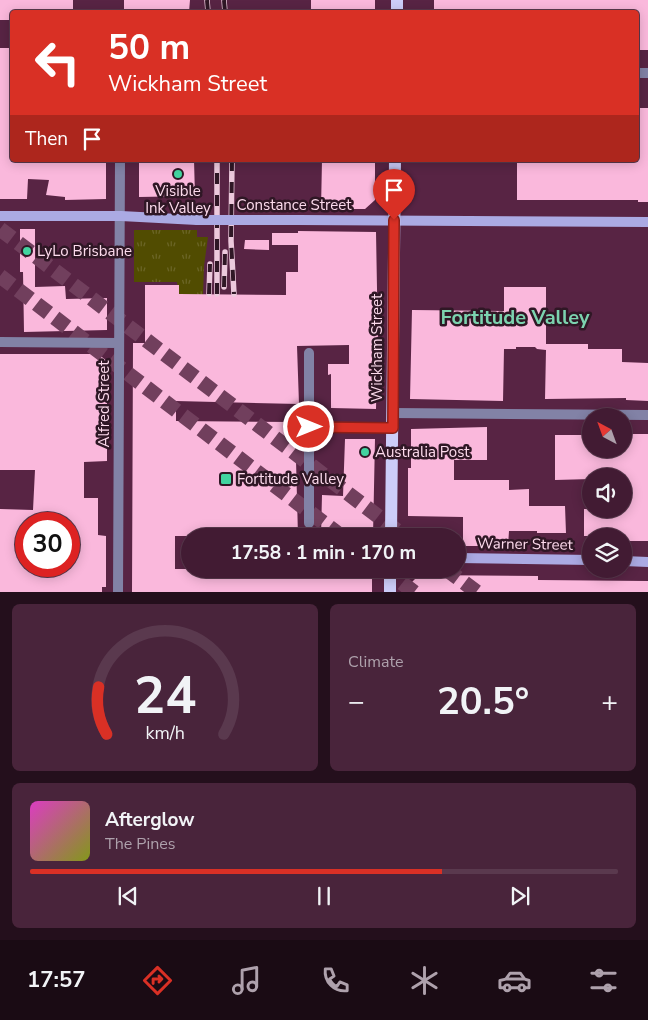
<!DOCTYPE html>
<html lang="en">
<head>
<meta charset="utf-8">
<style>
	:root { --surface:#421b33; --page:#49243b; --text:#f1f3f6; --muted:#aea1ac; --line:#5a394e; --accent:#d93025 }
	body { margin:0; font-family:"Nunito Sans",sans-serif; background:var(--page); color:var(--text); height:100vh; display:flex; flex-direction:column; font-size:19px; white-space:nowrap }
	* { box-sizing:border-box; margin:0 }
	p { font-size:16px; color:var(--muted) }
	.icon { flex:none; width:28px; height:28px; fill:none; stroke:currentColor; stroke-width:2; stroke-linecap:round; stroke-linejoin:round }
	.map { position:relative; height:592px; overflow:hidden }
	.panel { display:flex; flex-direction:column; gap:12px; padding:12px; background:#240f1c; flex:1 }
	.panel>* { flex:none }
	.guide { position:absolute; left:10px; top:10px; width:629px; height:152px; border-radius:5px; box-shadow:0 2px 12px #0003,0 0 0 1px var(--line); background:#d93025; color:#fff; overflow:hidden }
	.needle { width:32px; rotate:319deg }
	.tools { position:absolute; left:582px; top:408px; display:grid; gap:10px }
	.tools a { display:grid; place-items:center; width:50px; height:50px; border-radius:50%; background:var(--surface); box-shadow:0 2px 12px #0003,0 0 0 1px var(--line); font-size:25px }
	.speed { position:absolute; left:15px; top:512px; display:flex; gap:10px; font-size:25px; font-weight:700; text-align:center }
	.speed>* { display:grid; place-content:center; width:65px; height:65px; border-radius:50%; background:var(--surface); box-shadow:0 2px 12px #0003,0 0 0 1px var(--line); line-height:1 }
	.speed .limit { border:8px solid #d22; background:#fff; color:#111 }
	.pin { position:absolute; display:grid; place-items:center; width:42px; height:42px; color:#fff; margin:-51px -21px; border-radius:50% 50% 50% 0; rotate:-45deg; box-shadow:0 0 5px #0007 }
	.pin .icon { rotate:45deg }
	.me { position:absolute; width:55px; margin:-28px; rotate:90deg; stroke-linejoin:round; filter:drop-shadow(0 0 4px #0008) }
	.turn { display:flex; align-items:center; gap:18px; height:105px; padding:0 15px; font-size:22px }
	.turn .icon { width:65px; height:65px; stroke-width:2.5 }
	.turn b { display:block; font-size:35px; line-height:42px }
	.then { display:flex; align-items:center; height:48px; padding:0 15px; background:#0003; gap:10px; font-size:19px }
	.big { font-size:38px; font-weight:700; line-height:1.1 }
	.panel .widget { flex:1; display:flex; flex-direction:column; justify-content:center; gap:8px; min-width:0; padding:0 18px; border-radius:8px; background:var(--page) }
	.panel .dial { align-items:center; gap:0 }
	.dial svg { height:130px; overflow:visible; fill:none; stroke:var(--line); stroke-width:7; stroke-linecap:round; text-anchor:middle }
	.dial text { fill:var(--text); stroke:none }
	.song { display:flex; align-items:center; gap:15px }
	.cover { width:60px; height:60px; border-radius:8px; background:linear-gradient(135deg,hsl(310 70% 55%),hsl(70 70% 35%)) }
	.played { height:5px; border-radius:2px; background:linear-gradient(90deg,var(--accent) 70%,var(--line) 70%) }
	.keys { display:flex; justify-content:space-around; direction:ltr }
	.heat { display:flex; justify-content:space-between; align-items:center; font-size:28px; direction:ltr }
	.panel .tiles { flex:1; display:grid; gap:12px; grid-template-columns:1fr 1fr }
	.widget:last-child { grid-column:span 2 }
	.trip { position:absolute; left:181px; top:528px; width:285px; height:50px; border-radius:25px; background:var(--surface); box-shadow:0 2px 12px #0003,0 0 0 1px var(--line); font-weight:700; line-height:50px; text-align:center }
	.menu { display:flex; height:80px; justify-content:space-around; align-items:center; background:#1a0b14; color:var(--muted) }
	.menu .icon { width:35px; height:35px }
	.menu .active { color:var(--accent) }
	.menu b { font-size:22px; color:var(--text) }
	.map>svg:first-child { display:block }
	.grass { fill:url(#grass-tufts) }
	.building { fill:#fab8dc; fill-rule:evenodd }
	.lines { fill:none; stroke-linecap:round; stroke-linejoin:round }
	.highway-tunnel { stroke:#713f5d; stroke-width:15; stroke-dasharray:15 8; stroke-linecap:butt }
	.street { stroke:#8282a6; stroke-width:10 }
	.secondary { stroke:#abaae3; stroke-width:10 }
	.primary { stroke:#cdcdf9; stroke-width:12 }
	.rail-casing { stroke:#ecc9dc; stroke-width:5.5 }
	.rail { stroke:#2f1725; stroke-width:4; stroke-dasharray:11; stroke-linecap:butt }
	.secondary-bridge { stroke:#abaae3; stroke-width:10 }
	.route-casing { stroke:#8d1f18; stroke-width:12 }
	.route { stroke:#d93025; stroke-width:9 }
	.poi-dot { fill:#42d4a0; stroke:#2f1725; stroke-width:2 }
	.labels { text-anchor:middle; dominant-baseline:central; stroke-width:5; stroke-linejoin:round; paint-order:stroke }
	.poi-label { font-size:15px; fill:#fddbed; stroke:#2f1725; text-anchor:start }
	.street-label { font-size:15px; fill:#fddbed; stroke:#2f1725 }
	.district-label { font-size:20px; font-weight:bold; fill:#7cd3af; stroke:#2f1725 }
</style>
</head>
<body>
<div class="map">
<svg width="648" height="593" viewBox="0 0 648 593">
	<defs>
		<pattern id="grass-tufts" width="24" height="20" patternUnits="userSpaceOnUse" patternTransform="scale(1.25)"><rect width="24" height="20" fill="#514c01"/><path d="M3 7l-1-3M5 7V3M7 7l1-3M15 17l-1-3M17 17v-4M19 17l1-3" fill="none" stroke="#6b6526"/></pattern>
	</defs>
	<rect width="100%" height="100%" fill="#582444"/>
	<!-- grass -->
	<path class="grass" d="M134,230H197V237H208L204,266L203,295H179L177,282H134Z"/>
	<!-- building -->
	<path class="building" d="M0,0H73V12H12V20H0Z
		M124,0H190L189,12H124Z
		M311,0H375V12H311Z
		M434,0H648V50H636V12H434Z
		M0,48H12V160H106V199L65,200V197L46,195L49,180L28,179L27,199H0Z
		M636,108H648V202H638V200H517V160H639V141H636Z
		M139,160H194L195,196L139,197Z
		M322,160H375V200L365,209H321Z
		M20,229H35V287L65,286L66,299L107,298V330L24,332L23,272H20Z
		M298,231L376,232L378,345H372V365H377L376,409L331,408V374L328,375V364H349V345L297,346L299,404L176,401V421L295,422L298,536H175V569H372V593H132L133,343H145V285H179V294L286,295V272H298V245H272V233H298Z
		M245,240H269V250L244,249Z
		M504,287H546V344H588V349H622V362L648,363V401L626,400V398L545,399L546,350L537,349L535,347H516V349H504L503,401L410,399L412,310L504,311Z
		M0,354H98L107,361V461L84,462V498H98V535L106,536V587H102V593H0V509L33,510L35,470H0ZM26,524H69V566H26Z
		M487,427V460H454V480H509V490L529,489V506H565L566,533H537V531H509L508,546H463V517L408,516V468H411V429Z
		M624,434H648V541H624V536H584V509H624V476H591V479L555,480V435H591V449H624Z
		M345,439H375L373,536H321L322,495L343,496Z
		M419,575L538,576V580L648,581V593H411V583Z"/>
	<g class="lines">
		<!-- highway-tunnel -->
		<path class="highway-tunnel" d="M0,229L404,536
			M0,276L341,536
			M384,569L415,593
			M446,569L478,593"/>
		<!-- street -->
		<path class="street" d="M636,73H648
			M0,342L119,343
			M309,353V523
			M393,413L648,415
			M309,427L393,428
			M118,593L120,160"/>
		<!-- secondary -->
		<path class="secondary" d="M0,216H121L197,220
			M298,220L648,222
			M458,558L591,560
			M624,561L648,562"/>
		<!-- primary -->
		<path class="primary" d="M397,12V0
			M391,536L395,160
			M390,593V569"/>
		<defs>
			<path id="rail" d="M207,0L208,12
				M224,0L225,12
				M232,160L231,241L234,294
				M224,287L225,252
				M209,294L210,264
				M217,294V160"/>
		</defs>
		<!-- rail casing -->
		<use href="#rail" class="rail-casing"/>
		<!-- rail -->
		<use href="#rail" class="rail"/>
		<!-- secondary-bridge -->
		<path class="secondary-bridge" d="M197,220H298"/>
	</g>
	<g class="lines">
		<defs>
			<path id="route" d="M309,427L393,428L394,220"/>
		</defs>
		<!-- route casing -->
		<use href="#route" class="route-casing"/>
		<!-- route -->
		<use href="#route" class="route"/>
	</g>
	<!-- markers -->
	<g class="poi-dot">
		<circle cx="178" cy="174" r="5"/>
		<circle cx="27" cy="251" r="5"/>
		<circle cx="365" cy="452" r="5"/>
		<rect x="220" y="473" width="12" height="12" rx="2.5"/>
	</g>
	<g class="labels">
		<!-- poi labels -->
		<g class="poi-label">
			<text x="178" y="191" text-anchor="middle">Visible<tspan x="178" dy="17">Ink Valley</tspan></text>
			<text x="37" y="251">LyLo Brisbane</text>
			<text x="375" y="452">Australia Post</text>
			<text x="237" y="479">Fortitude Valley</text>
		</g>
		<!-- street labels -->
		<g class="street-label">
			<text x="294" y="205">Constance Street</text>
			<text transform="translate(377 348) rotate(-90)">Wickham Street</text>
			<text transform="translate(104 404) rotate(-90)">Alfred Street</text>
			<text transform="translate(525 544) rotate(1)">Warner Street</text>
		</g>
		<!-- district labels -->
		<g class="district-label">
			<text x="515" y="317">Fortitude Valley</text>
		</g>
	</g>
</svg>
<div class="tools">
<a><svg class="needle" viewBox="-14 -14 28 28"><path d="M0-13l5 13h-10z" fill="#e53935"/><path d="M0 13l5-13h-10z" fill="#aea1ac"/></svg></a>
<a><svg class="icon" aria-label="sound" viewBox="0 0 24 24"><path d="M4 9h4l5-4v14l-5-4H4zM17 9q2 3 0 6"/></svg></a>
<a><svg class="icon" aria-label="layers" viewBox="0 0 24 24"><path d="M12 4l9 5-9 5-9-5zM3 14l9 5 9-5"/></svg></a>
</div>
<div class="speed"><div class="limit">30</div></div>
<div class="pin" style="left:394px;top:220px;background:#d93025"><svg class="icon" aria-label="arrive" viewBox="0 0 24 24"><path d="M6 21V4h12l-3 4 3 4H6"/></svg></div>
<svg class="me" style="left:309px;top:427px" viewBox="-20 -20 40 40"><circle r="17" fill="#d93025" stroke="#fff" stroke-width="3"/><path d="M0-11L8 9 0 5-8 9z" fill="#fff"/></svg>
<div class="trip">17:58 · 1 min · 170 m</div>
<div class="guide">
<div class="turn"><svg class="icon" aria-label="left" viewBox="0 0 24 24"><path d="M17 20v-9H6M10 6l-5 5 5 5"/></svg><div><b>50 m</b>Wickham Street</div></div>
<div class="then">Then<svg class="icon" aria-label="arrive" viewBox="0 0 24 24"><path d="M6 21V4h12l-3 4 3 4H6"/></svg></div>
</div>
</div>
<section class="panel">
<div class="tiles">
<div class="widget dial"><svg viewBox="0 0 100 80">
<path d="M14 69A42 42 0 1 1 86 69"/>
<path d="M14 69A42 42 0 0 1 9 40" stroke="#d93025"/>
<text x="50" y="56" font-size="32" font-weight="700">24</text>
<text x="50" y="72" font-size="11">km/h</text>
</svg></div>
<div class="widget"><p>Climate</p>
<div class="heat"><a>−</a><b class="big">20.5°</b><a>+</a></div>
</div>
<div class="widget">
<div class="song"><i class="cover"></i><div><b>Afterglow</b><p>The Pines</p></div></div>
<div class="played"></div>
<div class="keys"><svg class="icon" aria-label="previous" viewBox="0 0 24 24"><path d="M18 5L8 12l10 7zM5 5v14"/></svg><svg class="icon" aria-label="pause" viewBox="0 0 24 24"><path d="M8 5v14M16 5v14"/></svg><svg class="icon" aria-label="next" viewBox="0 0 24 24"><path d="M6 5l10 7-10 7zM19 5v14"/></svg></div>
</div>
</div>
</section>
<nav class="menu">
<b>17:57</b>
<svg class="icon active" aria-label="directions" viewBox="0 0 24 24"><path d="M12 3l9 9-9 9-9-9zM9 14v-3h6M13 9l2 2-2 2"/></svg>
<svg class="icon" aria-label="music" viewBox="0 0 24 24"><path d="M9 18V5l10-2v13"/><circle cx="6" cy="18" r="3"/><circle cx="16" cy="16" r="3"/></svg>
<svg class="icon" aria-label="phone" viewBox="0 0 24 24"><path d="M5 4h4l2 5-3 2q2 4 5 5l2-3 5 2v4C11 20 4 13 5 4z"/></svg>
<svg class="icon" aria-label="climate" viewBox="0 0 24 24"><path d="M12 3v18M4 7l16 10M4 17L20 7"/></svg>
<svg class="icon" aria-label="car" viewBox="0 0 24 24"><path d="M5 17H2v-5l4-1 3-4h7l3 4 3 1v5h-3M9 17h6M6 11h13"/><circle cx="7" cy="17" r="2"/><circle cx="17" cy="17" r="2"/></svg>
<svg class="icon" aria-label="filters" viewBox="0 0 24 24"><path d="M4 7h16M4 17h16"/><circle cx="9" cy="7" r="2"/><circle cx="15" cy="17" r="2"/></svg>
</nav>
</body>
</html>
